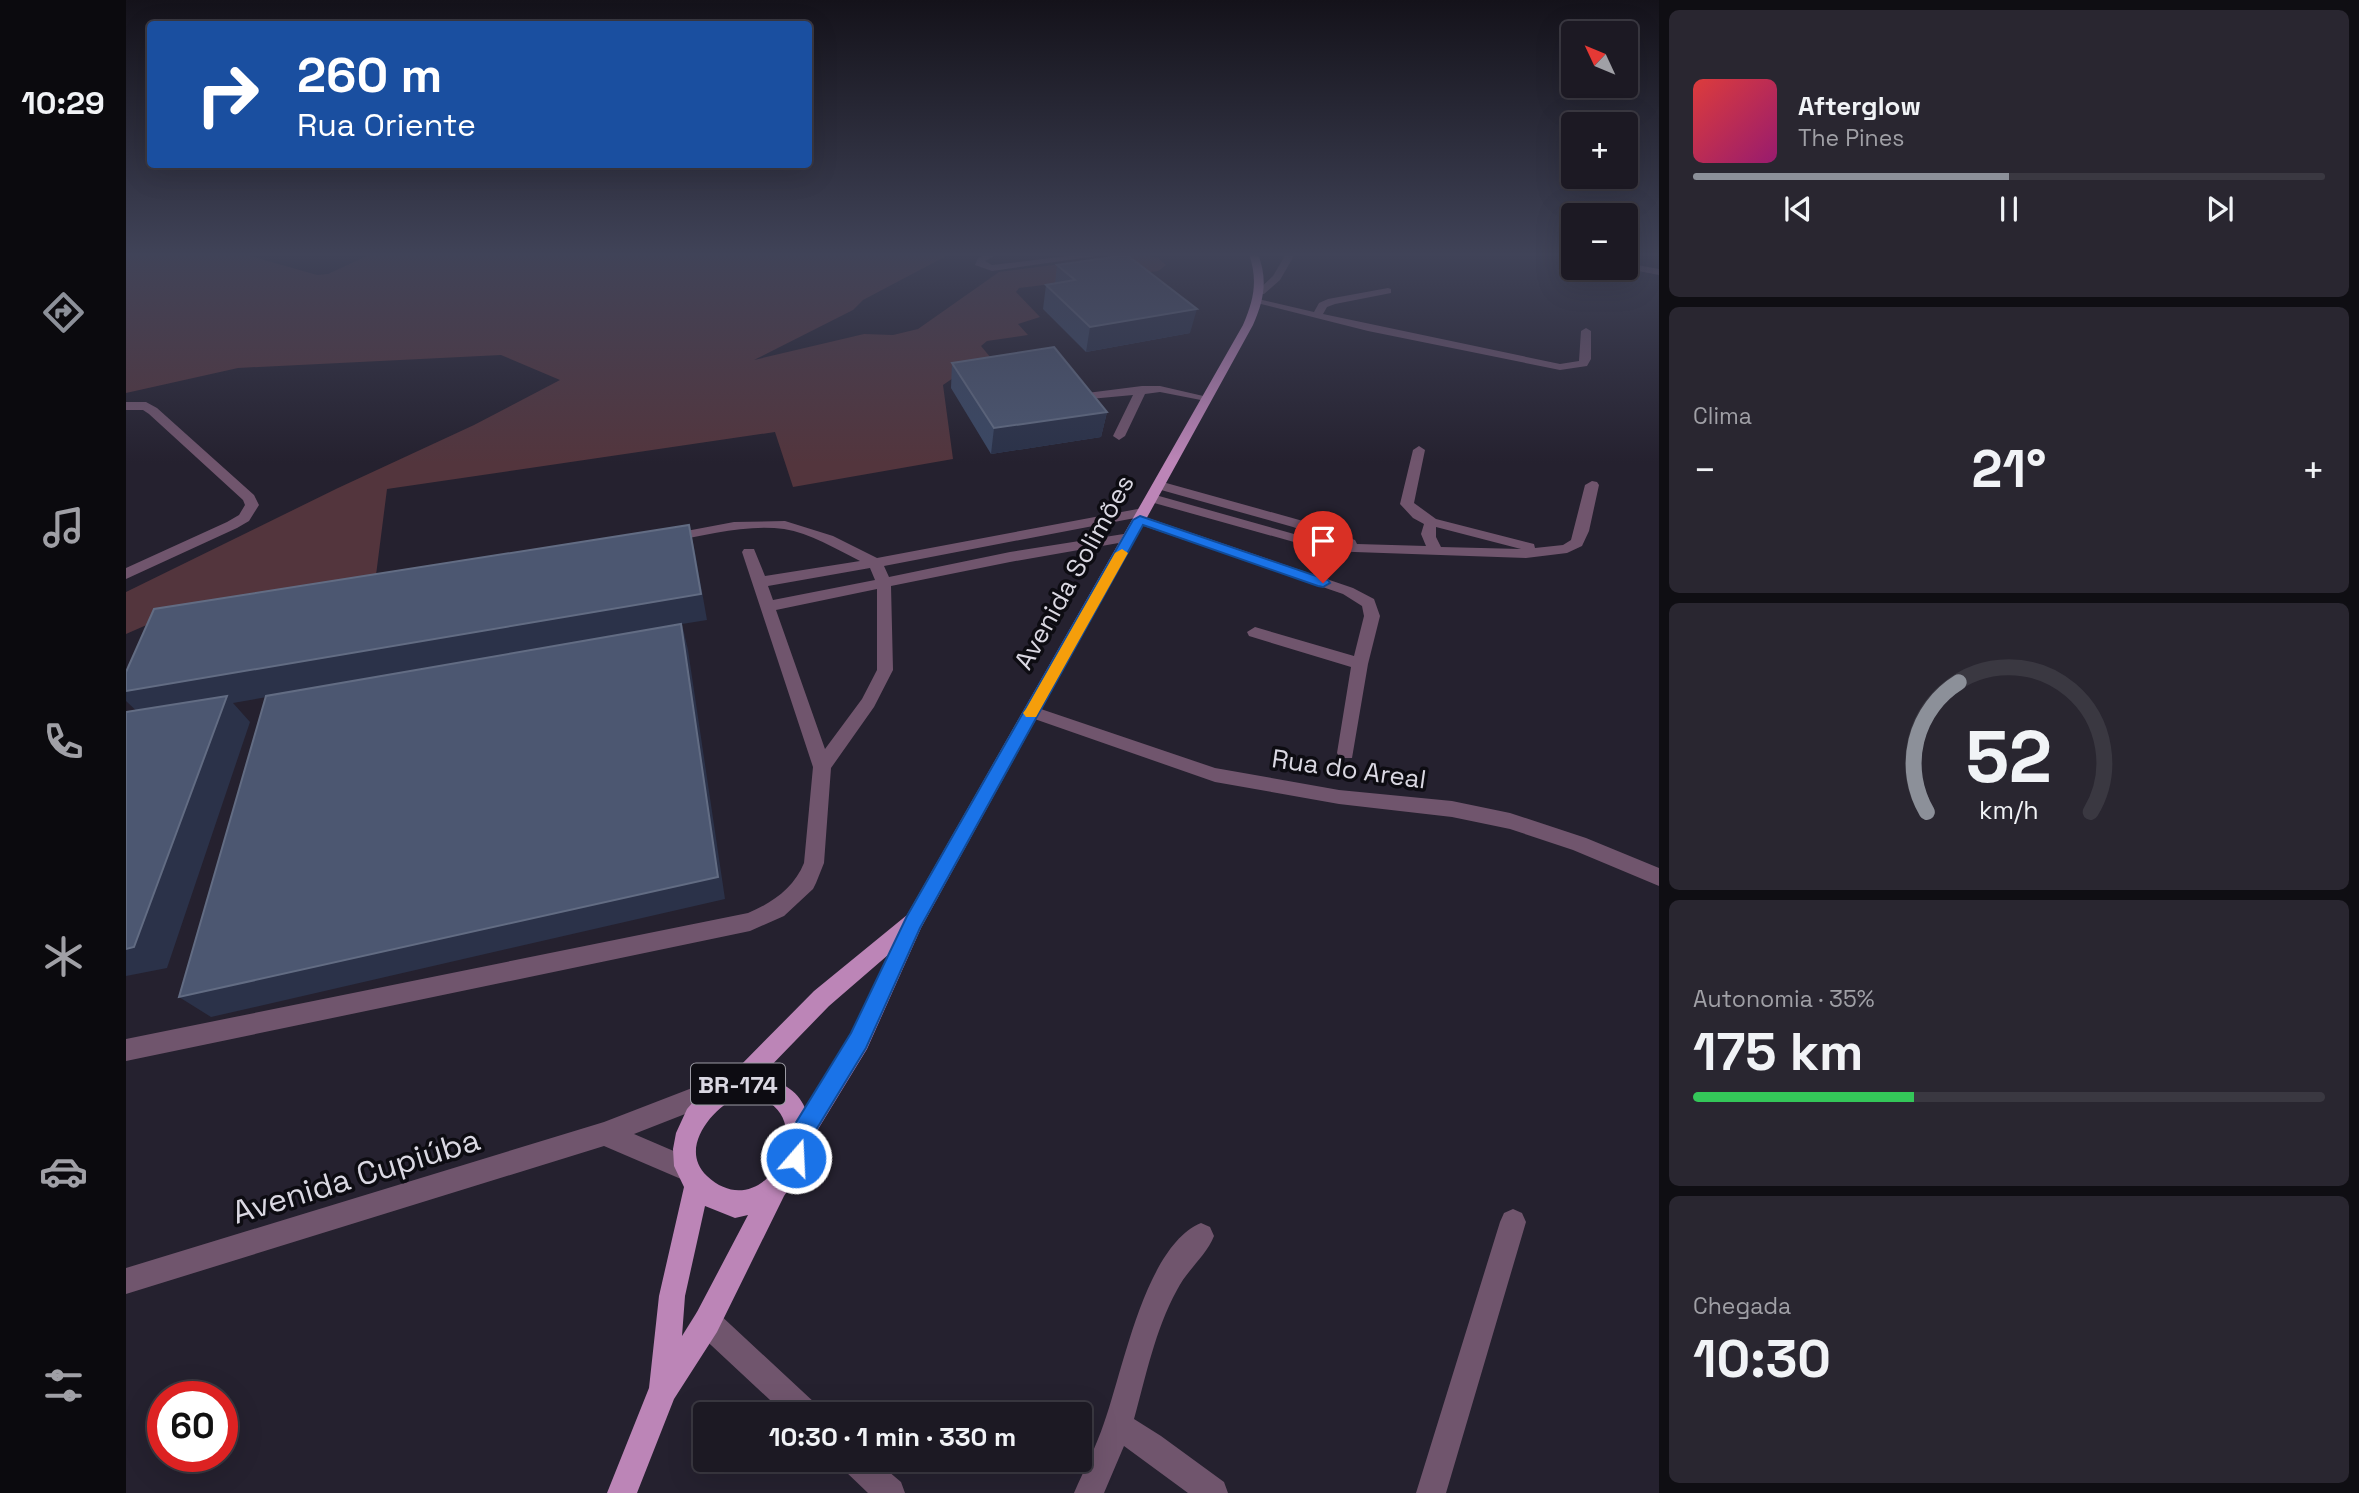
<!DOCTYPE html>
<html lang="pt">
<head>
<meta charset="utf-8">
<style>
	:root { --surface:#1c1923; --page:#292630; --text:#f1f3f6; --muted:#a0a0a6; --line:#3a3841; --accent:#8c9099 }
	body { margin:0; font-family:"Space Grotesk",sans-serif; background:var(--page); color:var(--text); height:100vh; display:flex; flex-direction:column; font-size:26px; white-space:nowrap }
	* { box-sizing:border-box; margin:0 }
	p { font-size:23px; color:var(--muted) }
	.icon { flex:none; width:38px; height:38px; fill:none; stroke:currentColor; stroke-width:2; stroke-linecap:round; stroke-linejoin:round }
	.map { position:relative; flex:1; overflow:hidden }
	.panel { display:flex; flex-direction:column; gap:10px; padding:10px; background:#0f0e13; width:700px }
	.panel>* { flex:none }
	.hud { position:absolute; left:21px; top:21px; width:665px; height:147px; border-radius:7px; box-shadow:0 7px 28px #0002,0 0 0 2px var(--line); background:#1a4fa0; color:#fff; overflow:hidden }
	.needle { width:46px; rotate:314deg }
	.buttons { position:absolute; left:1435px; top:21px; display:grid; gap:14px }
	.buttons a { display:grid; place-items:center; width:77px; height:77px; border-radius:7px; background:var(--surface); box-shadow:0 7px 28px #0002,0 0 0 2px var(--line); font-size:35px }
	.speed { position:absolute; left:21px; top:1381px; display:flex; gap:14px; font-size:35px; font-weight:700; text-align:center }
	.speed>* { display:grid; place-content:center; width:91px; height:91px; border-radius:50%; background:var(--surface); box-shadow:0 7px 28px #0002,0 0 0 2px var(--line); line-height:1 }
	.speed .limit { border:10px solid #d22; background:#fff; color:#111 }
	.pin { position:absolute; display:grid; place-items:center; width:60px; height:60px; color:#fff; margin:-72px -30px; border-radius:50% 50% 50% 0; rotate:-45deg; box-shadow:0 0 7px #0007 }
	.pin .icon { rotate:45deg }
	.me { position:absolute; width:77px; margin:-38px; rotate:19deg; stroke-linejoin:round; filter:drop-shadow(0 0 5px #0008) }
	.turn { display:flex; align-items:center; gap:24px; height:147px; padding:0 35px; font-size:32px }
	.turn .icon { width:91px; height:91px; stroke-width:2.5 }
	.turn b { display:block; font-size:49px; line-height:60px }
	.big { font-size:52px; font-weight:800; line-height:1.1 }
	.panel .card { flex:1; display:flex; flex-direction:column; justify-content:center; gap:10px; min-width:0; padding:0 24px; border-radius:10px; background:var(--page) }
	.panel .dial { align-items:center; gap:0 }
	.dial svg { height:182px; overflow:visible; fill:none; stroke:var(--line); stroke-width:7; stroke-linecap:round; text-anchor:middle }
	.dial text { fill:var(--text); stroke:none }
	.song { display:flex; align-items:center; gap:21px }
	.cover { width:84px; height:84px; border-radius:10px; background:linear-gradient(135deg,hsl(0 70% 55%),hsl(320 70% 35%)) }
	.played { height:7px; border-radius:4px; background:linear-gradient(90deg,var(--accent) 50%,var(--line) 50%) }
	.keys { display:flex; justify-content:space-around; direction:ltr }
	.heat { display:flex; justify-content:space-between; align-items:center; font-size:38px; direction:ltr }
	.charge { height:10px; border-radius:5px; background:linear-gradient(90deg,#34c759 35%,var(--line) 0) }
	.trip { position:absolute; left:567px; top:1402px; width:399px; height:70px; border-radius:7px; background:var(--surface); box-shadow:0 7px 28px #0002,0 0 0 2px var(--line); font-weight:800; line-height:70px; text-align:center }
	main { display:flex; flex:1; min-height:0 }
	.menu { display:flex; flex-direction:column; width:126px; justify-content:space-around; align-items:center; background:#0b0a0e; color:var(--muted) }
	.menu .icon { width:49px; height:49px }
	.menu .selected { color:var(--accent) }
	.menu b { font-size:32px; color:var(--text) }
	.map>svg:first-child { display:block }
	.green { fill:#53353d }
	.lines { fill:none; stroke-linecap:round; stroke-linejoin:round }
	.minor { fill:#70556d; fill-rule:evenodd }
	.major { fill:#bc85b7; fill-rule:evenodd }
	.wall { fill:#3b4864 }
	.shaded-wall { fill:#2b3249 }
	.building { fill:#4c5771; stroke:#626c83; stroke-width:2 }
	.route { fill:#1a73e8; stroke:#114b97; stroke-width:2 }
	.slow { fill:#f59e0b }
	.labels { text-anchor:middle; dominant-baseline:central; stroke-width:7; stroke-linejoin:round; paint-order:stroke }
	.shield { fill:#0d0c12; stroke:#9c9ba4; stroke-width:2 }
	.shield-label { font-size:24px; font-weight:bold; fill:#dad8e2 }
	.street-label { font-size:26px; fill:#dad8e2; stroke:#0d0c12 }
	.near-street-label { font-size:32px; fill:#dad8e2; stroke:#0d0c12 }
</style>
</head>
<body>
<main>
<nav class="menu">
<b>10:29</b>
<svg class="icon selected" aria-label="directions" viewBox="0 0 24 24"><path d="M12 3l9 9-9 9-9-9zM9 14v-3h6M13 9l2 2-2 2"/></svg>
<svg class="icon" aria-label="music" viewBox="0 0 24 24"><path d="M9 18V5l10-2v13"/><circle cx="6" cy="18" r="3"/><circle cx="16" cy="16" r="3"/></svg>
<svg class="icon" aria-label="phone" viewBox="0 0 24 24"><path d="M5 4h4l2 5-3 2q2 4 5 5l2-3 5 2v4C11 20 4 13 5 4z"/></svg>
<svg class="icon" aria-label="climate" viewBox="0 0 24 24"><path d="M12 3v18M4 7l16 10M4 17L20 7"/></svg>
<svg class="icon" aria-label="car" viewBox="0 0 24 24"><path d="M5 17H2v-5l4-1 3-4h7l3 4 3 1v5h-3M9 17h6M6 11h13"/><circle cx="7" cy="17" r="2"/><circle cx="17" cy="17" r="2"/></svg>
<svg class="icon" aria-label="filters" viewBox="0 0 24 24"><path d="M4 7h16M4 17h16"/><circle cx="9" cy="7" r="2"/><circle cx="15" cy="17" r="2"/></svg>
</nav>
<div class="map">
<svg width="1533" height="1493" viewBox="0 0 1533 1493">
	<rect width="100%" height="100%" fill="#25212f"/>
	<!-- green -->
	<path class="green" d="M0,254H117L191,275L202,274L245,254H824L737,300L727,310L628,360L738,334L767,335L792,329L873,272L1013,254L1032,258L1040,265L1032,271L893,288L890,292L914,317L892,324L902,335L861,341L855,346L874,369L833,374L817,385L827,459L667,487L649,432L261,489L249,583L32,620L0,634V592L212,488L348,425L434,380L375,355L112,368L0,393Z"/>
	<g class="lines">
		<!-- minor -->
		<path class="minor" d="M860,254H872L859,261L866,265L958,254H984L866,271L849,265L852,258Z
			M1160,254H1169L1154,280L1138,294H1132V290L1147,276Z
			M1428,254H1447V259L1430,256Z
			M1500,263L1533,269V275L1497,268H1500Z
			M1262,288L1265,289V293L1209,304L1201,307L1197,314L1434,364L1453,361L1455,331L1460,328L1465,331V359L1461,366L1434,370L1242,331L1127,302L1132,299L1188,312L1193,303L1202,299Z
			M1016,386H1034L1086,398L1080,401L1034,392L1019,394L999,436L993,440L987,436L1007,395L953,400L947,397L953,394Z
			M0,402H20L31,408L128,495L133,505L123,521L111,528L0,579V568L101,522L113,515L119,505L117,500L23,414L17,410H0Z
			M1293,446L1299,450L1288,503L1310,519L1408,544L1409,548L1437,545L1445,540L1459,485L1466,481L1471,482L1473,485L1463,531L1456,546L1441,553L1400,558L1200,551L1021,501L1019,498L1026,494L1200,543H1210L1167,527L1028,488L1026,485L1033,481L1177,521L1229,540L1231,544L1300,546L1295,534L1298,524L1287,518L1274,504L1287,450ZM1310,527L1395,549L1315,547L1310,537Z
			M1017,508L1024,512L1016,516L1227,588L1248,599L1254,616L1242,664L1226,758H1214L1211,753L1225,667L1123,636L1121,632L1129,627L1228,656L1238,616L1236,606L1217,594L1009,523V518L758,566L763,577L884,552L1004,533L1011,537L1004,541L884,562L765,586L767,670L748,707L705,768L698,863L690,883L687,889L658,916L624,931L0,1061V1039L622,913C646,903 668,888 678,863L687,767L616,552L618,549H628L639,576L734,561C710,549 684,533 658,529C621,524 580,535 544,542L537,538L539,535L608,522L659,521L707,536L751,558ZM744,568L749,580L647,600L642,586ZM751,589V670L736,699L699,749L650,610Z
			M906,706L1089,768L1213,790L1326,801L1384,813L1460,838L1533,868V886L1447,850L1384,829L1326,817L1213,804L1089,782L900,716L898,712L900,708Z
			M592,1078L600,1082L604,1090L600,1098L508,1134L571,1161L574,1170L571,1179L562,1182L478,1146L0,1294V1268L478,1122Z
			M1387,1209L1396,1213L1400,1222L1320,1493H1290L1374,1222L1378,1213Z
			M1075,1223L1084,1227L1088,1236C1080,1256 1061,1270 1051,1290C1029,1330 1020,1376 1008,1419L1035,1436L1098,1482L1102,1493H1062L998,1446L978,1493H948C958,1470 970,1447 978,1423C997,1371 1019,1246 1075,1223Z
			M581,1308L591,1312L690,1404L694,1414H659L571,1332L567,1322L571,1312Z
			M713,1460H749L775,1482L779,1493H742L718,1470Z"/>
		<!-- major -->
		<path class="major" d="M1123,254H1132C1142,280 1138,300 1127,325L795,928L741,1049L683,1144L677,1168L658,1196L591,1332L548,1399L511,1493H481L523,1388L533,1296L558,1187L548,1166L547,1149L550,1133L561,1109L573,1095L587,1083L604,1076L688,991L781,915L1117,325C1128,300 1132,280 1123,254ZM762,955L725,1033L679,1108C671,1089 652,1080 634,1077L703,1006ZM613,1096C622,1098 636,1098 644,1103C689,1134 633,1225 581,1176C552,1149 586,1108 613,1096ZM579,1206L609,1218L622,1215L571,1312L556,1336L559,1296Z"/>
	</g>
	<!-- wall -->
	<path class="wall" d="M931,265L1064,333L960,352L917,309L920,285L929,284Z
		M826,363L981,412L975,437L865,454L825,388Z"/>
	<!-- shaded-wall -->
	<path class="shaded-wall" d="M1071,309L1064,333L960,352L964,327Z
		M981,412L975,437L865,454L868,428Z
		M563,525L569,552L581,620L556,624L562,650L599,899L85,1017L53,997L556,624L107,703L124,722L41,968L0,976V949L18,718L0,701V691Z"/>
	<!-- building -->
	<path class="building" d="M1001,255L1071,309L964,327L920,285L949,280L931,265Z
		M928,347L981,412L868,428L826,363Z
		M563,525L575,594L0,691V672L28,609Z
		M555,624L592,877L53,997L140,696Z
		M101,696L8,947L0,949V712Z"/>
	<!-- sky -->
	<linearGradient id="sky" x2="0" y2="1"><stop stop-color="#14121a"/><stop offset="0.55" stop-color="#404358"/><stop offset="1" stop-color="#404358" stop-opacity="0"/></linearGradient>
	<rect width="1533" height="463" fill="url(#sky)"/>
	<!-- route -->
	<path class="route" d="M1014,516L1202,580L1204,583L1197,587L1192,586L1017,525L794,928L740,1048L684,1140L678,1165L670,1169L663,1165L659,1158L666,1129L725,1033L781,916L1007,520Z"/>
	<!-- slow -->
	<path class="slow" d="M996,549L1002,553L910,717H900L897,713L900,709L989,553Z"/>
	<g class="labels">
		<!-- shield labels -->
		<rect class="shield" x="565" y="1063.5" width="94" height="41" rx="5"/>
		<g class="shield-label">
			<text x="612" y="1084">BR-174</text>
		</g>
		<!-- street labels -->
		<g class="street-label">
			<text transform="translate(948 572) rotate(-61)">Avenida Solimões</text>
			<text transform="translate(1223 769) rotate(8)">Rua do Areal</text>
		</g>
		<!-- near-street labels -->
		<g class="near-street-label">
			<text transform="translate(230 1176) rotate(-17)">Avenida Cupiúba</text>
		</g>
	</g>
</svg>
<div class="buttons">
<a><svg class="needle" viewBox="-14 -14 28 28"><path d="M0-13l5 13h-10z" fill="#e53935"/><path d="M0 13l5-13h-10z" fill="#a0a0a6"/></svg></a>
<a>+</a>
<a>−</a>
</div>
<div class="speed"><div class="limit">60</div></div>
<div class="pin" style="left:1197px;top:583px;background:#d93025"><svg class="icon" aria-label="arrive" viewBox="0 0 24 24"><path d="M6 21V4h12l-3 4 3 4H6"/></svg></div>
<svg class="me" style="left:670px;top:1158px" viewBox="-20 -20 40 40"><circle r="17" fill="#1a73e8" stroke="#fff" stroke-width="3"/><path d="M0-11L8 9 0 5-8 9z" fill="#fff"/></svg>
<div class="trip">10:30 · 1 min · 330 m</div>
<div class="hud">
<div class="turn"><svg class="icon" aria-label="right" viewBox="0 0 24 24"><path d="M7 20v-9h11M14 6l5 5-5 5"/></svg><div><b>260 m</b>Rua Oriente</div></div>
</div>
</div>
<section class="panel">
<div class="card">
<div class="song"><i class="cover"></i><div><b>Afterglow</b><p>The Pines</p></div></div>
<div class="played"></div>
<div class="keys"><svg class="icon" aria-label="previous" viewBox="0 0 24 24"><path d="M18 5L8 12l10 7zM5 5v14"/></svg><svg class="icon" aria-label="pause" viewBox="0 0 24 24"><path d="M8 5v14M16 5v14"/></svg><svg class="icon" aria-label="next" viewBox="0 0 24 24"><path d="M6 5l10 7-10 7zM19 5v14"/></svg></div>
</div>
<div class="card"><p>Clima</p>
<div class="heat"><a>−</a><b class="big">21°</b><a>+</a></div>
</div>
<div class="card dial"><svg viewBox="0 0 100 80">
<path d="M14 69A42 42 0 1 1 86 69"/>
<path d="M14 69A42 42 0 0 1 28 12" stroke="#8c9099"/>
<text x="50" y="56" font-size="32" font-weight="700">52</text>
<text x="50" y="72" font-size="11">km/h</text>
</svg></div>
<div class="card"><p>Autonomia · 35%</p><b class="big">175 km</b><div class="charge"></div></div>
<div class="card"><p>Chegada</p><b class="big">10:30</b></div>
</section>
</main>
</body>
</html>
